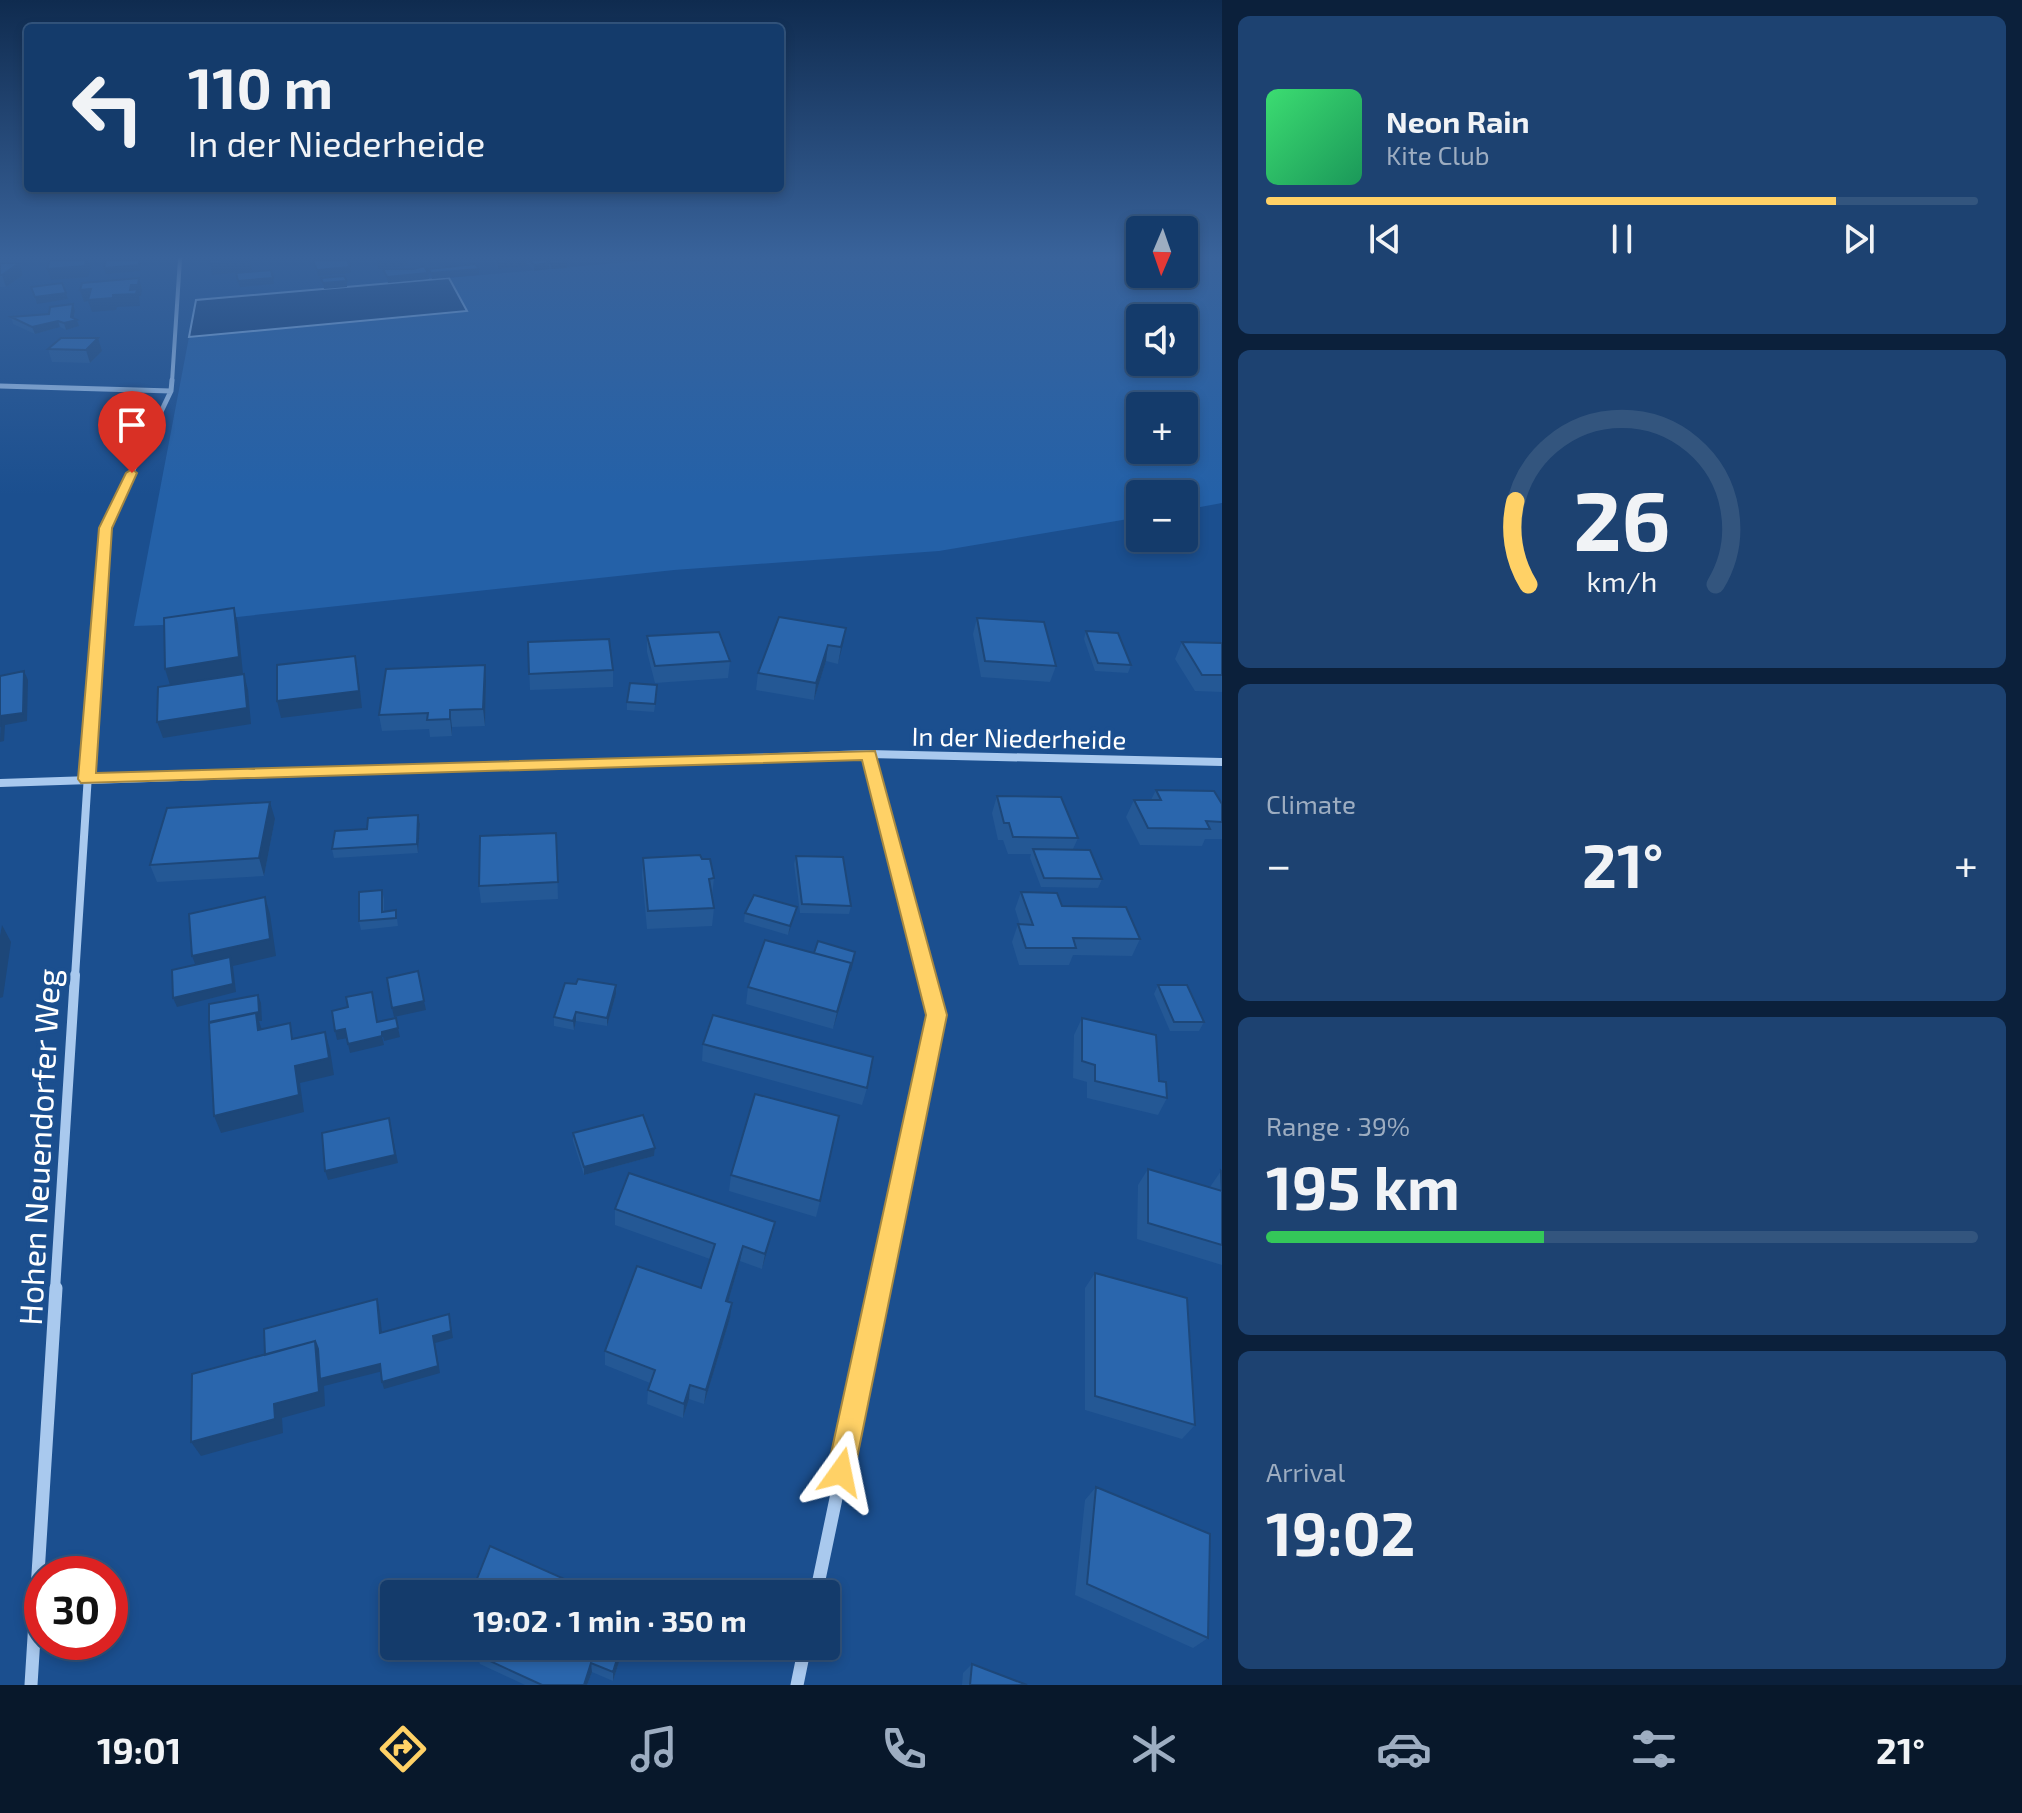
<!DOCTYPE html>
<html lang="en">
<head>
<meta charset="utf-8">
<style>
	:root { --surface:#143b6b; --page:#1d4271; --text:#f1f3f6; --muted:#9dadc1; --line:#33557e; --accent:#ffd166 }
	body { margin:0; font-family:"Exo 2",sans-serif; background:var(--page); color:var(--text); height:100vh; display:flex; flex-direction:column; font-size:30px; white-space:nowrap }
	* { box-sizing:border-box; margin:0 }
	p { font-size:26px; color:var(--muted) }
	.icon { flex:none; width:44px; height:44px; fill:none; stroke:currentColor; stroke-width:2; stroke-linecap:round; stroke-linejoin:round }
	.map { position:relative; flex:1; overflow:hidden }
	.details { display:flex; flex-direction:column; gap:16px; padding:16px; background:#0b203b; width:800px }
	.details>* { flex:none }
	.banner { position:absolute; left:24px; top:24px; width:760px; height:168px; border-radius:8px; box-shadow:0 4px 12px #0003,0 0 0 2px var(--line); background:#143b6b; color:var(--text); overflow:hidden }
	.needle { width:52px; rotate:182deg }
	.fabs { position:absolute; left:1126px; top:216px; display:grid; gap:16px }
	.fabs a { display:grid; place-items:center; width:72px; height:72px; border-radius:8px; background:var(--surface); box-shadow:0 4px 12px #0003,0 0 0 2px var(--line); font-size:40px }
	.speed { position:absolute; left:24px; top:1556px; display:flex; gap:16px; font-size:40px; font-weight:700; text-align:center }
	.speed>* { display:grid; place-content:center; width:104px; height:104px; border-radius:50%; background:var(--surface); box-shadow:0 4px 12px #0003,0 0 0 2px var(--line); line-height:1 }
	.speed .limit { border:12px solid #d22; background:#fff; color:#111 }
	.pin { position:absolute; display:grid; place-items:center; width:68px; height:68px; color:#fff; margin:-82px -34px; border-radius:50% 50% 50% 0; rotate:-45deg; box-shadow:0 0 8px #0007 }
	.pin .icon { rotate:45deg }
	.me { position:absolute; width:88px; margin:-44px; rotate:12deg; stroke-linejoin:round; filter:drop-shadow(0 0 6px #0008) }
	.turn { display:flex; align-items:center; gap:28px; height:168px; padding:0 32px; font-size:36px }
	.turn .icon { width:104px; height:104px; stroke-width:2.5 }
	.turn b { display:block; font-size:56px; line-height:68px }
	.big { font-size:60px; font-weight:700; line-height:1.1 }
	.details .card { flex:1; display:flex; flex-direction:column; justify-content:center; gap:12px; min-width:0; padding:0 28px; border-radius:12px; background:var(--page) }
	.details .dial { align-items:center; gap:0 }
	.dial svg { height:208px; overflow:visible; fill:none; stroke:var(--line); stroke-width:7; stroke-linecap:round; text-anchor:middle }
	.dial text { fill:var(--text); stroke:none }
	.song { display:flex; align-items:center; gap:24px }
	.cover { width:96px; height:96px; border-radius:12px; background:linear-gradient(135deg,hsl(140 70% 55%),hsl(150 70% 35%)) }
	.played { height:8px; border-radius:4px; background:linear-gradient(90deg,var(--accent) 80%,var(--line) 80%) }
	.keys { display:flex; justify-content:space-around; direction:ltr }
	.heat { display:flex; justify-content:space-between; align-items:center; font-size:44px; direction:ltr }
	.charge { height:12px; border-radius:6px; background:linear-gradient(90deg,#34c759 39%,var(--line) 0) }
	.trip { position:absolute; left:380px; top:1580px; width:460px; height:80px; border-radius:8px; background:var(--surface); box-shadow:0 4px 12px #0003,0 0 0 2px var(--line); font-weight:700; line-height:80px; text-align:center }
	.tabs { display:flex; height:128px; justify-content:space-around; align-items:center; background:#08182b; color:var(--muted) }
	.tabs .icon { width:56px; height:56px }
	.tabs .on { color:var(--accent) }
	.tabs b { font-size:36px; color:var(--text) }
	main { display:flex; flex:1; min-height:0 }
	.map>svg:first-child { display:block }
	.green { fill:#2461a8; fill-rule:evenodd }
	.water { fill:#123a6d; stroke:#9cc4f0; stroke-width:2 }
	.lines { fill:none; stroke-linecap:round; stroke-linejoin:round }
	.minor-far5 { stroke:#a9c9ee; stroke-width:4 }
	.minor-far4 { stroke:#a9c9ee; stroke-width:5 }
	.minor-far3 { stroke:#a9c9ee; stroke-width:6 }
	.minor-far2 { stroke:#a9c9ee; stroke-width:8 }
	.minor-far1 { stroke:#a9c9ee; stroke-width:10 }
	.minor { stroke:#a9c9ee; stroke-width:13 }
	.wall { fill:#245895 }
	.shaded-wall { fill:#1d4779 }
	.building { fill:#2a66ad; stroke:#1d4779; stroke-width:2 }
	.route { fill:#ffd166; stroke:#a68842; stroke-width:2 }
	.labels { text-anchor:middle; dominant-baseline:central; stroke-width:8; stroke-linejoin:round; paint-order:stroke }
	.street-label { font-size:26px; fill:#fff; stroke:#1b4f8f }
	.near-street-label { font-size:32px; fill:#fff; stroke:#1b4f8f }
</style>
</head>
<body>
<main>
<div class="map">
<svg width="1222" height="1685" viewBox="0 0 1222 1685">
	<rect width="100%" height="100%" fill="#1b4f8f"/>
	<!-- green -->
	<path class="green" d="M662,259H1140V274H1184V259H1222V503L1184,510V494H1140V517L939,551L674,570L162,625L134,626L189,337L466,311L449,278ZM1140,318H1184V362H1140ZM1140,406H1184V450H1140Z"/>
	<!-- water -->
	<path class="water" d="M449,278L467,311L189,337L196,300Z"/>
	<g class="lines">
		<!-- minor-far5 -->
		<path class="minor-far5" d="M172,382L180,259"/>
		<!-- minor-far4 -->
		<path class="minor-far4" d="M0,386L171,391
			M104,535L105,528L171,391L172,380"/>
		<!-- minor-far3 -->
		<path class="minor-far3" d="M91,730L105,533"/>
		<!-- minor-far2 -->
		<path class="minor-far2" d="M869,754L927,977
			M0,783L869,754L1222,762
			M75,977L91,728"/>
		<!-- minor-far1 -->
		<path class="minor-far1" d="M55,1290L75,975
			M880,1290L937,1015L927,975"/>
		<!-- minor -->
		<path class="minor" d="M816,1594L880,1288
			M31,1685L56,1288
			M797,1685L805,1646"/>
	</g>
	<!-- wall -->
	<path class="wall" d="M492,260H545L547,261L546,260H564L567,268L551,269L549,267V269L534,271L526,262L527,266L498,269Z
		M0,263H19L23,275L6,287H0Z
		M73,304L75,311L74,319L77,320L79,326L66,330L60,327L35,334L13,324L11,317L49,314Z
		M48,349L102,351L90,363L52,362Z
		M977,618L1056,666L1050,682L981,677L973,634Z
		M846,628L838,664L826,661L814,700L756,690L758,673Z
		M1086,631L1131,665L1128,673L1095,671L1084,639Z
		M647,636L730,661L728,678L655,683L647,652Z
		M528,642L613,670V687L530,690Z
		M1182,642L1222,643V692L1195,691L1175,659Z
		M486,681L485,726L452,727V736L430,737L429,729L382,731L379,715Z
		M657,693L654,712L627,710V702Z
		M1156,790L1222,804V839H1205L1202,846L1140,845L1126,817L1134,800H1151Z
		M997,796L1078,838L1073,849L1102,879L1098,888L1041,887L1030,858L1031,854H1008L1003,840H998L992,813Z
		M418,815L420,824L418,853L334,858L332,849L367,829Z
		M275,819L264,876L157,882L150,865Z
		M556,833L558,899L481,903L479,886Z
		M796,856L851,906L849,914L800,913L794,864Z
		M643,858L702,859L714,878L712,896L714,908L712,926L647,929L642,875Z
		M382,890L384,899V912L396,910L398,926L361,930L359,921Z
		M1021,892L1062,906L1140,939L1132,956L1073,955L1069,965H1019L1012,942L1018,924L1020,925L1015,909Z
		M797,907L795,915L788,935L744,922L745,913Z
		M814,953L853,960L833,1029L746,1004L748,987Z
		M576,984L616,985V994L607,1026L576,1021L574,1030L554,1026V1017Z
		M1158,985L1204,1022L1199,1031H1170L1154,994Z
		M1082,1018L1159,1081L1167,1098L1158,1115L1087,1098V1082L1073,1078L1074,1035Z
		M703,1044L867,1088L862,1105L702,1061Z
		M573,1133L655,1148L654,1156L584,1175L573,1141Z
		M1148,1169L1210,1187L1221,1171L1222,1172V1265L1137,1239L1138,1185Z
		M731,1175L820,1201L816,1217L729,1191Z
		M615,1209L771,1238L762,1269L740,1261L728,1302L730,1318L704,1404L689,1399L683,1418L647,1404L648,1390L650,1383L605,1365V1351L701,1288L710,1259L615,1225Z
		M1095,1273L1195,1425L1182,1439L1085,1410V1288Z
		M1096,1487L1208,1638L1193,1648L1075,1595L1085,1500Z
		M480,1646H624L613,1681L592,1672L587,1685H525L480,1664L477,1655Z
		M972,1664L1027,1685H962L963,1673Z"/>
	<!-- shaded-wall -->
	<path class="shaded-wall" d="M86,260H88L91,267L88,277L51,280L47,269Z
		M141,260L140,271L106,274L104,268Z
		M250,260L252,271L212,275L210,263Z
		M377,260H408L409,266L378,269Z
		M526,260L527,266L498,269V263Z
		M567,262V268L551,269V263Z
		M19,263L23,275L6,287L2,275Z
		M549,263V269L534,271V265Z
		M350,267L351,273L318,276L317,270Z
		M479,269V275L432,279L431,273Z
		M428,273L429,279L388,283L387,277Z
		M139,278L142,290L141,296H139L140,306L117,307L116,310L92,312L88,301L84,302L80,290L91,289L113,295L130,290L131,285Z
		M273,278L274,284L240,287L238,281Z
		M347,281V287L324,289L323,283Z
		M66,293L68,299L37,304L35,297Z
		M73,304L75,311L73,321L77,320L79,326L66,330L64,323L71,317Z
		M58,321L60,327L35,334L32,327Z
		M98,338L102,351L90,363L86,350Z
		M234,608L238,624L243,674L170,685L165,669Z
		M846,628L843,644L838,664L841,647Z
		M828,645L826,661L814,700L816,683Z
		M355,656L358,672L362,708L281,718L277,701Z
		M485,665L486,681L485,726L483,709Z
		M24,671L28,680L27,721L5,725L4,741L0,742L1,716Z
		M244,674L248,690L251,724L163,738L157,722Z
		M450,710L452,727V736L450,719Z
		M270,802L275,819L264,876L259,858Z
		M418,815L420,824L418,853L417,844Z
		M265,897L270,914L276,956L233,966L236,992L177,1007L173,998L199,974L192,956Z
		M797,907L795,915L788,935L790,926Z
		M2,925L11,942L3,997L0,998V936Z
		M855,952L848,980L833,1029L837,1012Z
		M616,985V994L607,1026V1018Z
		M258,995L261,1003L262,1021H259L262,1030L264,1047L209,1022Z
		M424,1001L426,1010L394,1017L392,1008Z
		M576,1012V1021L574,1030L573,1021Z
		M398,1028L400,1037L384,1041L382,1032Z
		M345,1029L348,1038L337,1040L335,1031Z
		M325,1032L330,1049L334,1075L300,1083L304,1112L221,1133L214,1116L295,1066Z
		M382,1036L384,1045L350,1053L348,1044Z
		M389,1118L398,1163L328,1180L325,1171Z
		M655,1148L654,1156L584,1175V1167Z
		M775,1222L771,1238L762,1269L765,1254Z
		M743,1246L740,1261L724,1316L726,1301Z
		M377,1299L379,1307L383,1340L380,1333Z
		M732,1303L730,1318L704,1404L706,1390Z
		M449,1314L453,1338L435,1343L440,1373L384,1389L382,1382L433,1336Z
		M315,1341L380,1364L383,1371L324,1386L325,1406L282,1418L283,1433L201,1456L191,1442L274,1404Z
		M690,1385L689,1399L683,1418L684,1404Z
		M621,1646H624L613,1681V1672Z
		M591,1663L592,1672L587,1685H584Z"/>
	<!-- building -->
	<path class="building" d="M50,260H86L85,266L47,269Z
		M106,260H139V265L104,268Z
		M209,260H250L210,263Z
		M313,260H347L350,267L317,270Z
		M496,260H526L498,263Z
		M529,260H545L549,263L534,265Z
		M548,260H564L567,262L551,263Z
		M0,263H19L2,275H0Z
		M475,264L479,269L431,273L428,269Z
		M424,266L428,273L387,277L383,269H414Z
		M271,270L273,278L238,281L236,273Z
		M344,276L347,281L323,283L321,278Z
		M139,278L138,285H131L130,290L137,289L136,294L113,295V298L88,300L91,289L80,290L82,283Z
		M62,283L66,293L35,297L31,287Z
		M73,304L71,317L77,320L64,323L58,321L32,327L11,317L49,314L50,307Z
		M61,338H98L86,350L48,349Z
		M234,608L239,657L165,669L164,618Z
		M779,617L846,628L841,647L828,645L816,683L758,673Z
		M977,618L1044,622L1056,666L985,661Z
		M1086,631L1118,633L1131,665L1098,663Z
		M719,632L730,661L655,666L647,636Z
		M609,639L613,670L529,674L528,642Z
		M1182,642L1222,643V675H1202Z
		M355,656L359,691L277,701V665Z
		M485,665L483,709L450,710V719L427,720L428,713L379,715L386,669Z
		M24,671L23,713L1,716L0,727V676Z
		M244,674L247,708L157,722L158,687Z
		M630,683L657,685L655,704L627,702Z
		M1156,790L1214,791L1222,804V822L1206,821L1210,829L1148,828L1134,800H1161Z
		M997,796L1061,797L1078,838L1013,837L1009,823H1004Z
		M270,802L259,858L150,865L167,808Z
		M418,815L417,844L332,849L335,831L367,829L368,818Z
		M556,833L558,882L479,886L480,836Z
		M1033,849L1090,850L1102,879L1044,878Z
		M700,855L702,859H710L714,878L709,879L714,908L648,911L643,858Z
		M796,856L843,857L851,906L802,904Z
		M382,890V912L396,910V918L359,921V892Z
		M1021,892L1057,893L1062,906L1126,907L1140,939L1073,938L1076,948H1026L1018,924L1033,925Z
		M754,895L797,907L790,926L745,913Z
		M265,897L270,939L192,956L189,914Z
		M765,940L851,963L837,1012L748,987Z
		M818,941L855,952L850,971L851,963L814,953Z
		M230,957L233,984L173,998L172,970Z
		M418,971L424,1001L392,1008L387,978Z
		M578,979L616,985L607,1018L576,1012L573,1021L554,1017L565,983L576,984Z
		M1158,985H1187L1204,1022H1174Z
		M372,992L377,1022L396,1018L398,1028L382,1032V1036L348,1044L345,1029L335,1031L332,1011L348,1007L346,997Z
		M258,995L259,1012L209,1022V1004Z
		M256,1013L258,1030L290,1023L292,1039L325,1032L329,1058L295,1066L299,1095L214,1116L209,1023Z
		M713,1015L873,1057L867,1088L703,1044Z
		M1082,1018L1156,1035L1159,1081L1166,1082L1167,1098L1095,1081V1065L1082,1061Z
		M755,1094L839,1116L820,1201L731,1175Z
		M643,1115L655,1148L584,1167L573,1133Z
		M389,1118L395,1155L325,1171L322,1133Z
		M1148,1169L1222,1191L1221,1171L1222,1172V1245L1148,1223Z
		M629,1173L775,1222L765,1254L743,1246L726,1301L732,1303L706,1390L690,1385L684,1404L648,1390L655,1370L605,1351L637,1266L701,1288L715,1244L615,1209Z
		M1095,1273L1187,1298L1195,1425L1095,1396Z
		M377,1299L380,1333L449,1314L451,1331L433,1336L438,1366L382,1382L380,1364L320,1379L318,1349L315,1341L265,1355L264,1329Z
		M315,1341L319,1392L274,1404L275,1419L191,1442L192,1374Z
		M1096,1487L1210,1534L1208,1638L1087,1584Z
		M490,1546L598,1594H471Z
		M480,1646H621L613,1672L591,1663L584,1685H542L477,1655Z
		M972,1664L1027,1685H970Z"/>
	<!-- sky -->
	<linearGradient id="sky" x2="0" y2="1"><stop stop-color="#0f2b4f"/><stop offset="0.52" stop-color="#39639b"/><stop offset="1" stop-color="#39639b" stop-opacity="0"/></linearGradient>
	<rect width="1222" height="495" fill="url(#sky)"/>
	<!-- route -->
	<path class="route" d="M132,469L137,473L112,528L96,773L875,751L947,1015L852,1483L841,1487L831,1483L827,1472L926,1015L862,760L81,783L78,779L99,528L126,473Z"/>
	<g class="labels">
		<!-- street labels -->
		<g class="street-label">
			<text transform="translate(1019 737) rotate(1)">In der Niederheide</text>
		</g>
		<!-- near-street labels -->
		<g class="near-street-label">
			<text transform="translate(38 1147) rotate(-87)">Hohen Neuendorfer Weg</text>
		</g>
	</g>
</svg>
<div class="fabs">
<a><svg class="needle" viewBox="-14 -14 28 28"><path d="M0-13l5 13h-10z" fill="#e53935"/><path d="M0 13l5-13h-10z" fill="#9dadc1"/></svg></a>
<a><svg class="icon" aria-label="sound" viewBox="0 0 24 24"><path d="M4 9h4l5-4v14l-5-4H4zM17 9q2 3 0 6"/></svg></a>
<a>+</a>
<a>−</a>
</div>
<div class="speed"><div class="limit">30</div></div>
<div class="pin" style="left:132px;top:473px;background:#d93025"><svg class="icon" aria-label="arrive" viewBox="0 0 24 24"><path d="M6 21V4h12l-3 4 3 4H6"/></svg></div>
<svg class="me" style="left:841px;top:1472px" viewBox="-20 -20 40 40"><path d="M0-17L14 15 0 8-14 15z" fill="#ffd166" stroke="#fff" stroke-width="4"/></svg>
<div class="trip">19:02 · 1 min · 350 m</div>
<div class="banner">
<div class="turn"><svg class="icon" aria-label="left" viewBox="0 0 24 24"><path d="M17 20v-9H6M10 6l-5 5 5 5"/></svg><div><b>110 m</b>In der Niederheide</div></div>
</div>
</div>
<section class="details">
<div class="card">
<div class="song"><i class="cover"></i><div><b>Neon Rain</b><p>Kite Club</p></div></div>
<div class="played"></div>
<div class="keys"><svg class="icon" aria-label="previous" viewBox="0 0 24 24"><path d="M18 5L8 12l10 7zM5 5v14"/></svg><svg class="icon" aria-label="pause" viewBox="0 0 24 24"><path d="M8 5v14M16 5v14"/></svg><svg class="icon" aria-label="next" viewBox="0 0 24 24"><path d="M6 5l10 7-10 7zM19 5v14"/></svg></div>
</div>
<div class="card dial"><svg viewBox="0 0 100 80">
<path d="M14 69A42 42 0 1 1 86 69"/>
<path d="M14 69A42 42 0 0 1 9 37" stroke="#ffd166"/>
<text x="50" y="56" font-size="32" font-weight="700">26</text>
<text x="50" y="72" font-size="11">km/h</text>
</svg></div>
<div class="card"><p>Climate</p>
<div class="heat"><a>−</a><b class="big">21°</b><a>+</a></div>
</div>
<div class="card"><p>Range · 39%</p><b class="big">195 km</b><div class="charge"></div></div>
<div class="card"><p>Arrival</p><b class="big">19:02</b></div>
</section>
</main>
<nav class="tabs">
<b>19:01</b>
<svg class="icon on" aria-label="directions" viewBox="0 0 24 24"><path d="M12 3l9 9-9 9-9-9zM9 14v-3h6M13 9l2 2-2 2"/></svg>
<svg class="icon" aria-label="music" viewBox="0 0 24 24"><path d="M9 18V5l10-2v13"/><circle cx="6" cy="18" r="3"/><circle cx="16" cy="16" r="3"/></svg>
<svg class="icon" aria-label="phone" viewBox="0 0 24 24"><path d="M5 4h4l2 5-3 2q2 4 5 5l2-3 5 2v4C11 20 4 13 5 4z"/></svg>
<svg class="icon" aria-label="climate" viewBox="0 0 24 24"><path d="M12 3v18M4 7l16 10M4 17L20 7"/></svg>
<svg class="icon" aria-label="car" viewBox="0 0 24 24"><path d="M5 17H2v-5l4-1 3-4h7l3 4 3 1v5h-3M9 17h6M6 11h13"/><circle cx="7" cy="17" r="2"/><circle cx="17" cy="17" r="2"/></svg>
<svg class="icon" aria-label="filters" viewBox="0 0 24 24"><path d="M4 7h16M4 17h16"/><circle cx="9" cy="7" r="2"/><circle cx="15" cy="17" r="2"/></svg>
<b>21°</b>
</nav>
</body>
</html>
